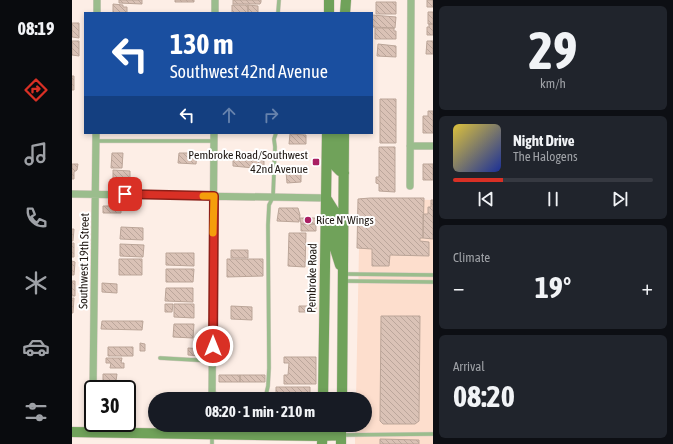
<!DOCTYPE html>
<html lang="en">
<head>
<meta charset="utf-8">
<style>
	:root { --surface:#171b24; --page:#20242c; --text:#f1f3f6; --muted:#9ea1a6; --line:#363941; --accent:#d93025 }
	body { margin:0; font-family:"Asap Condensed",sans-serif; background:var(--page); color:var(--text); height:100vh; display:flex; flex-direction:column; font-size:15px; white-space:nowrap }
	* { box-sizing:border-box; margin:0 }
	p { font-size:13px; color:var(--muted) }
	.icon { flex:none; width:22px; height:22px; fill:none; stroke:currentColor; stroke-width:2; stroke-linecap:round; stroke-linejoin:round }
	.map { position:relative; flex:1; overflow:hidden }
	.details { display:flex; flex-direction:column; gap:6px; padding:6px; background:#0d0f14; width:240px }
	.details>* { flex:none }
	.hud { position:absolute; left:12px; top:12px; width:289px; height:122px; border-radius:0px; box-shadow:0 2px 6px #0003; background:#1a4fa0; color:#fff; overflow:hidden }
	.speed { position:absolute; left:12px; top:380px; display:flex; gap:8px; font-size:20px; font-weight:700; text-align:center }
	.speed>* { display:grid; place-content:center; width:52px; height:52px; border-radius:50%; background:var(--surface); box-shadow:0 2px 6px #0003; line-height:1 }
	.speed .limit { border:2px solid #111; border-radius:6px; background:#fff; color:#111 }
	.pin { position:absolute; display:grid; place-items:center; width:34px; height:34px; color:#fff; margin:-17px; border-radius:8px; box-shadow:0 2px 6px #0006 }
	.me { position:absolute; width:44px; margin:-22px; rotate:0deg; stroke-linejoin:round; filter:drop-shadow(0 0 3px #0008) }
	.turn { display:flex; align-items:center; gap:14px; height:84px; padding:0 20px; font-size:18px }
	.turn .icon { width:52px; height:52px; stroke-width:2.5 }
	.turn b { display:block; font-size:28px; line-height:34px }
	.lanes { display:flex; align-items:center; height:38px; padding:0 20px; background:#0003; justify-content:center; gap:20px; direction:ltr }
	.lanes .off { opacity:.35 }
	.big { font-size:30px; font-weight:700; line-height:1.1 }
	.details .widget { flex:1; display:flex; flex-direction:column; justify-content:center; gap:6px; min-width:0; padding:0 14px; border-radius:6px; background:var(--page) }
	.details .dial { align-items:center; gap:0 }
	.dial b { font-size:52px; line-height:1 }
	.song { display:flex; align-items:center; gap:12px }
	.cover { width:48px; height:48px; border-radius:6px; background:linear-gradient(135deg,hsl(50 70% 55%),hsl(230 70% 35%)) }
	.played { height:4px; border-radius:2px; background:linear-gradient(90deg,var(--accent) 25%,var(--line) 25%) }
	.keys { display:flex; justify-content:space-around; direction:ltr }
	.heat { display:flex; justify-content:space-between; align-items:center; font-size:22px; direction:ltr }
	.trip { position:absolute; left:76px; top:392px; width:224px; height:40px; border-radius:20px; background:var(--surface); box-shadow:0 2px 6px #0003; font-weight:700; line-height:40px; text-align:center }
	main { display:flex; flex:1; min-height:0 }
	.menu { display:flex; flex-direction:column; width:72px; justify-content:space-around; align-items:center; background:#090b0e; color:var(--muted) }
	.menu .icon { width:28px; height:28px }
	.menu .active { color:var(--accent) }
	.menu b { font-size:18px; color:var(--text) }
	.map>svg:first-child { display:block }
	.built { fill:#fddecd }
	.building { fill:url(#building-back-hatch); stroke:#bba598 }
	.lines { fill:none; stroke-linecap:round; stroke-linejoin:round }
	.lane-casing { stroke:#d9cbc4; stroke-width:4.5 }
	.street-casing { stroke:#d9cbc4; stroke-width:8 }
	.secondary-casing { stroke:#d9cbc4; stroke-width:11 }
	.lane { stroke:#9bbd8d; stroke-width:3.5 }
	.street { stroke:#9bbd8d; stroke-width:7 }
	.secondary { stroke:#70a25a; stroke-width:10 }
	.route-casing { stroke:#8d1f18; stroke-width:10 }
	.route { stroke:#d93025; stroke-width:7 }
	.slow { stroke:#f59e0b; stroke-width:7 }
	.poi-dot { fill:#aa1f62; stroke:#fff; stroke-width:1.5 }
	.labels { text-anchor:middle; dominant-baseline:central; stroke-width:4; stroke-linejoin:round; paint-order:stroke }
	.poi-label { font-size:12px; fill:#1e1611; stroke:#fff; text-anchor:end }
	.street-label { font-size:12px; fill:#1e1611; stroke:#fff }
</style>
</head>
<body>
<main>
<nav class="menu">
<b>08:19</b>
<svg class="icon active" aria-label="directions" viewBox="0 0 24 24"><path d="M12 3l9 9-9 9-9-9zM9 14v-3h6M13 9l2 2-2 2"/></svg>
<svg class="icon" aria-label="music" viewBox="0 0 24 24"><path d="M9 18V5l10-2v13"/><circle cx="6" cy="18" r="3"/><circle cx="16" cy="16" r="3"/></svg>
<svg class="icon" aria-label="phone" viewBox="0 0 24 24"><path d="M5 4h4l2 5-3 2q2 4 5 5l2-3 5 2v4C11 20 4 13 5 4z"/></svg>
<svg class="icon" aria-label="climate" viewBox="0 0 24 24"><path d="M12 3v18M4 7l16 10M4 17L20 7"/></svg>
<svg class="icon" aria-label="car" viewBox="0 0 24 24"><path d="M5 17H2v-5l4-1 3-4h7l3 4 3 1v5h-3M9 17h6M6 11h13"/><circle cx="7" cy="17" r="2"/><circle cx="17" cy="17" r="2"/></svg>
<svg class="icon" aria-label="filters" viewBox="0 0 24 24"><path d="M4 7h16M4 17h16"/><circle cx="9" cy="7" r="2"/><circle cx="15" cy="17" r="2"/></svg>
</nav>
<div class="map">
<svg width="361" height="444" viewBox="0 0 361 444">
	<defs>
		<pattern id="building-back-hatch" width="6" height="6" patternUnits="userSpaceOnUse"><rect width="6" height="6" fill="#dac2b6"/><path d="M-1 5l2 2M0 0l6 6M5-1l2 2" fill="none" stroke="#bba69b"/></pattern>
	</defs>
	<rect width="100%" height="100%" fill="#fdeee6"/>
	<!-- built -->
	<path class="built" d="M288,198L361,200V444H283V425H293V399H284Z"/>
	<!-- building -->
	<path class="building" d="M47,0H70V4L47,3Z
		M103,0H122V2H103Z
		M161,0H189V2L188,4H161Z
		M355,0H361V7H355Z
		M304,2H324V14H304Z
		M41,4L51,5V7H55V13H41Z
		M160,5H176V13H160Z
		M176,5L186,6V13H176Z
		M356,12H361V24H356Z
		M300,15L324,17L323,28L300,27Z
		M0,23H7V38L0,37Z
		M357,24H361V35H355V27H357Z
		M303,28H322V31H324V39H303Z
		M0,41H7V56L0,55Z
		M355,41H361V54H354Z
		M306,44L324,46V57L305,56Z
		M0,76H2V90H0Z
		M308,99H324V143H308Z
		M356,111H361V133H351V116H356Z
		M218,134L234,135V144H217Z
		M307,147H323V192L307,191V184L304,183V177H307Z
		M40,153H51L50,168H39Z
		M107,153H125L124,164L106,163Z
		M182,153H192V169L161,166V154L182,155Z
		M0,164H6L5,170L2,172V179H0Z
		M351,164H361V180H351Z
		M41,170L58,171V183L41,182Z
		M214,171H229V182L215,183Z
		M298,198H352L351,238H348V241L357,242V256L318,255L317,266H300V249L285,248L286,199Z
		M359,200H361V239L351,238V214H356V207H359Z
		M31,206H49V213H31Z
		M207,208H226L228,215L227,222L205,221Z
		M228,218H245V224H229Z
		M229,224H244V231H229Z
		M49,227L71,228V240L48,239Z
		M0,229H2L1,241H0Z
		M217,233H234L233,267L216,266Z
		M0,243H2V257H0Z
		M48,244L72,245L71,257L48,256Z
		M159,250H176V258H159Z
		M94,253H122V266L94,265Z
		M47,259H70V275H47Z
		M155,259H191V276L155,277Z
		M0,261L3,262L2,275H0Z
		M94,269H122L121,282H94Z
		M0,281H3V296H0Z
		M30,283L45,284V293L30,292Z
		M94,288H121V302L93,301Z
		M0,298H2L1,313H0Z
		M93,304H101L100,312H93Z
		M102,304H122V318L102,317Z
		M159,306L180,307V320L159,319Z
		M227,306H244V312H227Z
		M309,316H348L347,421L343,424H311L308,421Z
		M30,321H71L70,330L29,329Z
		M102,324H122L121,338L101,337Z
		M68,343L73,344V351H68Z
		M36,347H61V356H36Z
		M116,348L130,349L129,356L116,355Z
		M212,357H244V384H212V375H216L217,363H212Z
		M34,358H50L49,363H52V368H38L39,363H34Z
		M31,374H45L44,381H31Z
		M147,375H168V382H147Z
		M168,375H193V382H168Z
		M48,382H54L53,389H48Z
		M30,383H42V385H45V389H30Z
		M204,387H238V398H204Z
		M308,439L347,440V444H308Z"/>
	<g class="lines">
		<defs>
			<path id="lane" d="M206,13L207,0
				M24,141H142
				M272,274L361,275
				M272,281L361,282
				M88,358L141,361
				M141,393L161,399
				M193,399L196,386L197,368L196,225L197,205L201,197L203,147L202,139L204,133
				M243,399L250,396
				M140,435V444
				M270,435L361,434"/>
			<path id="street" d="M25,13V0
				M143,13V0
				M338,146H361
				M338,186L339,0
				M0,194L254,198
				M21,389L24,133
				M140,399L142,133
				M21,432V409
				M140,433V425"/>
			<path id="secondary" d="M257,13V0
				M273,13L274,0
				M264,133V167L268,171L272,173
				M254,198L264,214L263,249L268,265
				M251,399L255,133
				M270,399L272,133
				M0,432L250,436L269,435
				M250,444L251,425
				M269,444V425"/>
		</defs>
		<!-- lane casing -->
		<use href="#lane" class="lane-casing"/>
		<!-- street casing -->
		<use href="#street" class="street-casing"/>
		<!-- secondary casing -->
		<use href="#secondary" class="secondary-casing"/>
		<!-- lane -->
		<use href="#lane" class="lane"/>
		<!-- street -->
		<use href="#street" class="street"/>
		<!-- secondary -->
		<use href="#secondary" class="secondary"/>
	</g>
	<g class="lines">
		<defs>
			<path id="route" d="M53,194L142,196L141,346"/>
		</defs>
		<!-- route casing -->
		<use href="#route" class="route-casing"/>
		<!-- route -->
		<use href="#route" class="route"/>
		<!-- slow -->
		<path class="slow" d="M131,196H142L141,233"/>
	</g>
	<!-- markers -->
	<g class="poi-dot">
		<rect x="240" y="158" width="8" height="8" rx="2"/>
		<circle cx="236" cy="220" r="4"/>
	</g>
	<g class="labels">
		<!-- poi labels -->
		<g class="poi-label">
			<text x="236" y="155">Pembroke Road/Southwest<tspan x="236" dy="14">42nd Avenue</tspan></text>
			<text x="244" y="220" text-anchor="start">Rice N' Wings</text>
		</g>
		<!-- street labels -->
		<g class="street-label">
			<text transform="translate(12 261) rotate(-89)">Southwest 19th Street</text>
			<text transform="translate(240 278) rotate(-89)">Pembroke Road</text>
		</g>
	</g>
</svg>
<div class="speed"><div class="limit">30</div></div>
<div class="pin" style="left:53px;top:194px;background:#d93025"><svg class="icon" aria-label="arrive" viewBox="0 0 24 24"><path d="M6 21V4h12l-3 4 3 4H6"/></svg></div>
<svg class="me" style="left:141px;top:346px" viewBox="-20 -20 40 40"><circle r="17" fill="#d93025" stroke="#fff" stroke-width="3"/><path d="M0-11L8 9 0 5-8 9z" fill="#fff"/></svg>
<div class="trip">08:20 · 1 min · 210 m</div>
<div class="hud">
<div class="turn"><svg class="icon" aria-label="left" viewBox="0 0 24 24"><path d="M17 20v-9H6M10 6l-5 5 5 5"/></svg><div><b>130 m</b>Southwest 42nd Avenue</div></div>
<div class="lanes"><svg class="icon" aria-label="left" viewBox="0 0 24 24"><path d="M17 20v-9H6M10 6l-5 5 5 5"/></svg><svg class="icon off" aria-label="ahead" viewBox="0 0 24 24"><path d="M12 20V5M6 11l6-6 6 6"/></svg><svg class="icon off" aria-label="right" viewBox="0 0 24 24"><path d="M7 20v-9h11M14 6l5 5-5 5"/></svg></div>
</div>
</div>
<section class="details">
<div class="widget dial"><b>29</b><p>km/h</p></div>
<div class="widget">
<div class="song"><i class="cover"></i><div><b>Night Drive</b><p>The Halogens</p></div></div>
<div class="played"></div>
<div class="keys"><svg class="icon" aria-label="previous" viewBox="0 0 24 24"><path d="M18 5L8 12l10 7zM5 5v14"/></svg><svg class="icon" aria-label="pause" viewBox="0 0 24 24"><path d="M8 5v14M16 5v14"/></svg><svg class="icon" aria-label="next" viewBox="0 0 24 24"><path d="M6 5l10 7-10 7zM19 5v14"/></svg></div>
</div>
<div class="widget"><p>Climate</p>
<div class="heat"><a>−</a><b class="big">19°</b><a>+</a></div>
</div>
<div class="widget"><p>Arrival</p><b class="big">08:20</b></div>
</section>
</main>
</body>
</html>
